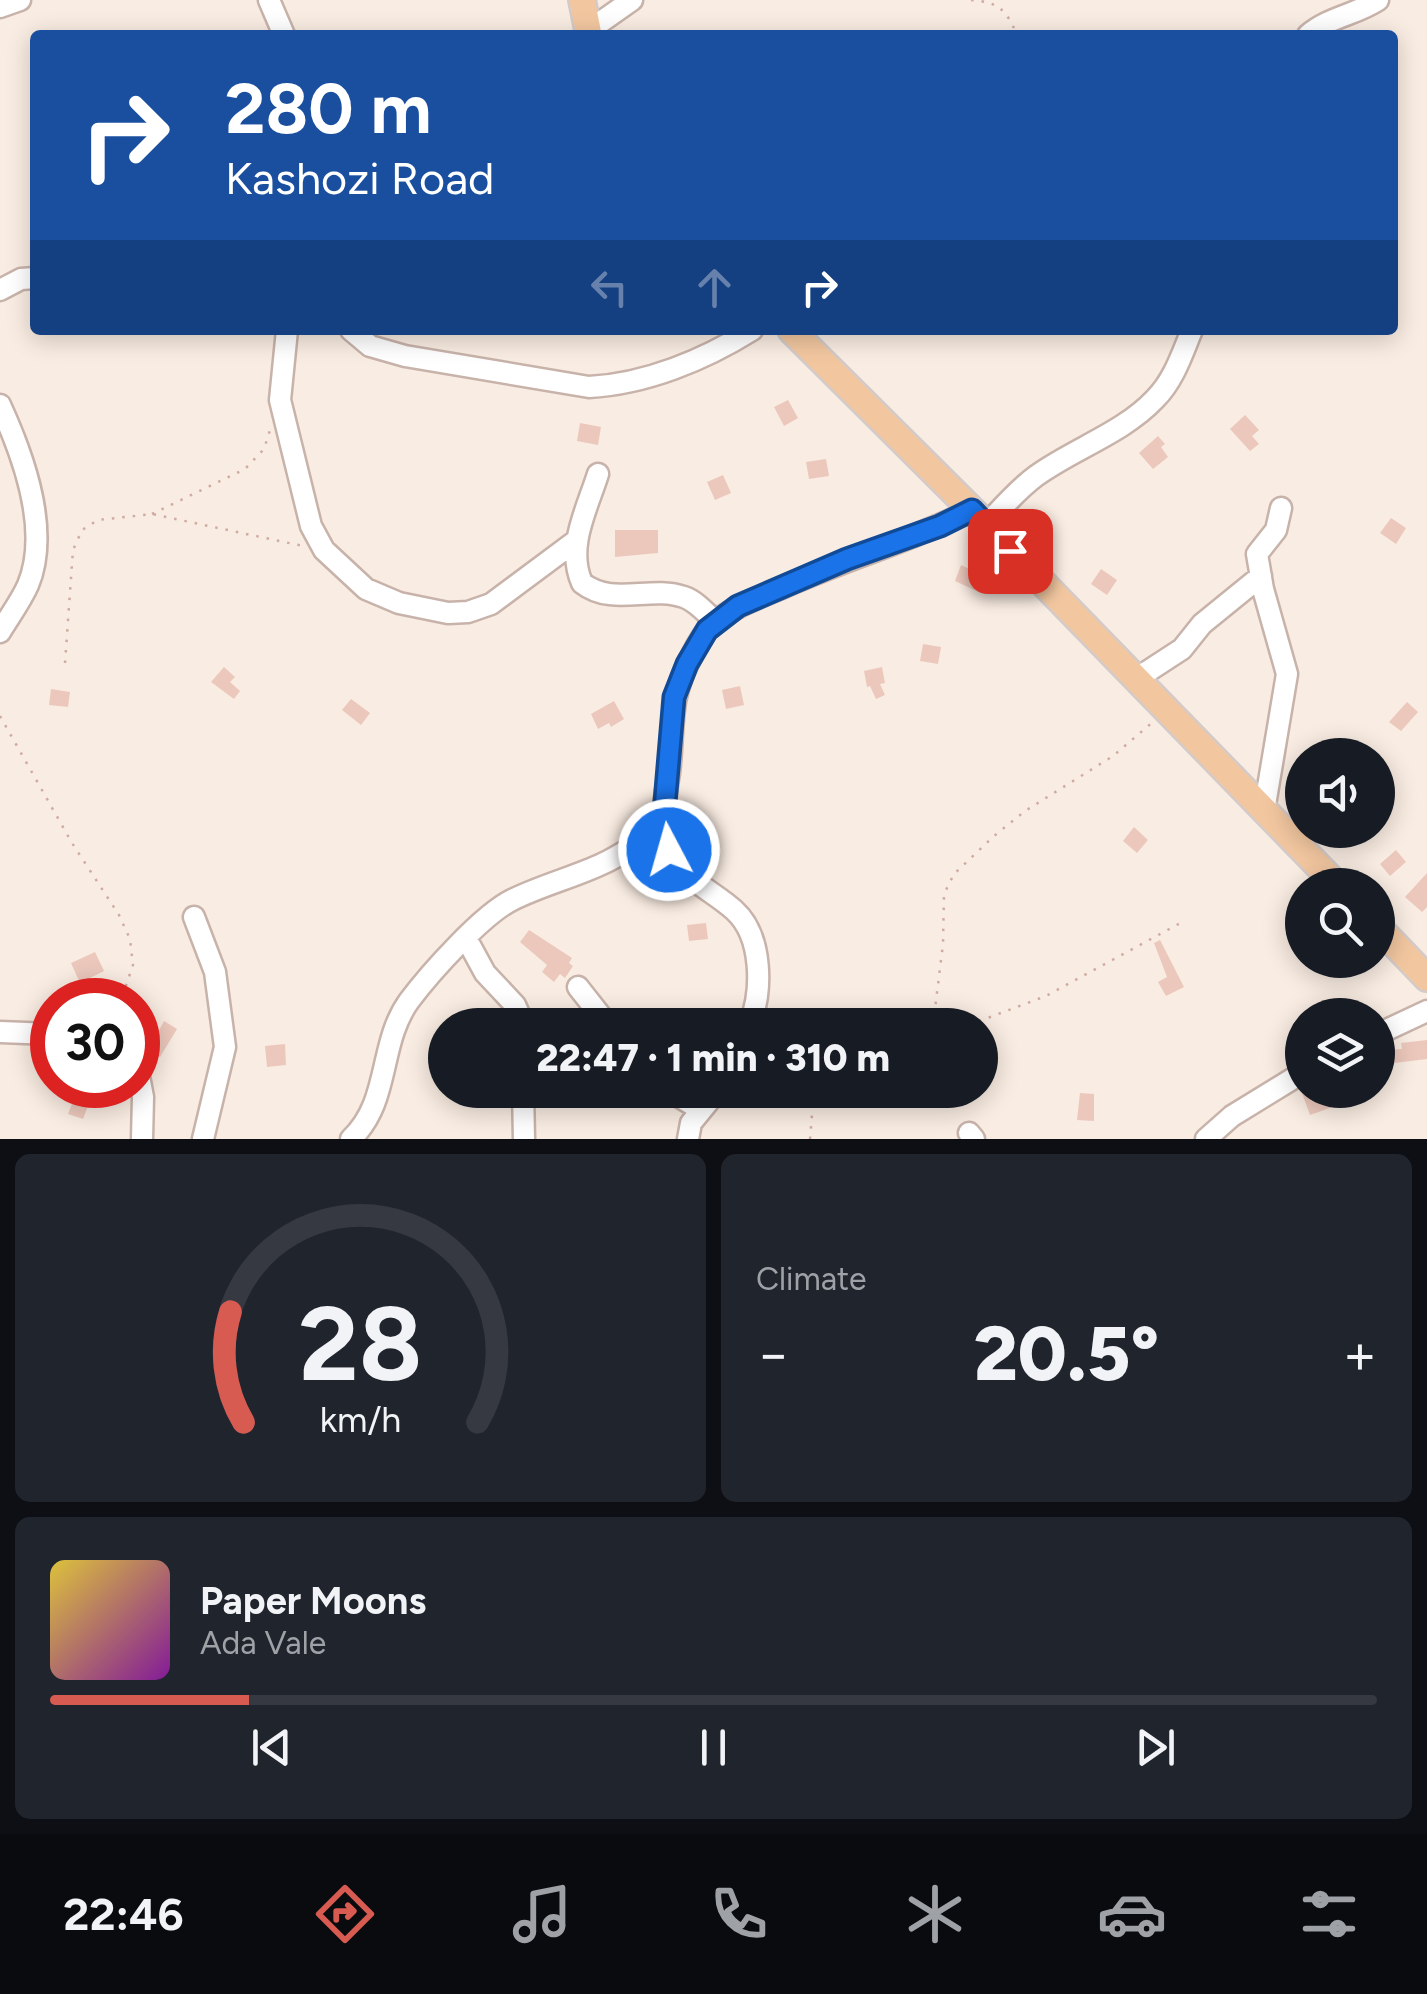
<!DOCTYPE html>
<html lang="en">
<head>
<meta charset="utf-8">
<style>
	:root { --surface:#171b24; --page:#20242c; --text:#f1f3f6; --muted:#9ea1a6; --line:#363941; --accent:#d85b52 }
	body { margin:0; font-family:Figtree,sans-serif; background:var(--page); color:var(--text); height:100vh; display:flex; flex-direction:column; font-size:38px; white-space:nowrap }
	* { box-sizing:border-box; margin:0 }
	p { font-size:32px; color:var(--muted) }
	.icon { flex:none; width:55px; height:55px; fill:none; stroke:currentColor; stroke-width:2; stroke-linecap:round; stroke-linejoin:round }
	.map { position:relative; height:1139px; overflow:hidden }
	.sheet { display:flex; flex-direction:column; gap:15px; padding:15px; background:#0d0f14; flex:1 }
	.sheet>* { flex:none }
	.top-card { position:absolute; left:30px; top:30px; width:1368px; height:305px; border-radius:10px; box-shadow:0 5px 25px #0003; background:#1a4fa0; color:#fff; overflow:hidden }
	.fabs { position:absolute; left:1285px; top:738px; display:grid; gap:20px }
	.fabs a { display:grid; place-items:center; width:110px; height:110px; border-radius:50%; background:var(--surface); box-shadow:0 5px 25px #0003; font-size:50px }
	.speed { position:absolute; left:30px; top:978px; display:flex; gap:20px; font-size:50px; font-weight:700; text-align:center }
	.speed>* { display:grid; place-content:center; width:130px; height:130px; border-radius:50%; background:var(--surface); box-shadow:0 5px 25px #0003; line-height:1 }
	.speed .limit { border:15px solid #d22; background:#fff; color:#111 }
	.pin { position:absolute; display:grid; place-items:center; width:85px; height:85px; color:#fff; margin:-42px; border-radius:20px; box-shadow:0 5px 15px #0006 }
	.me { position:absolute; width:110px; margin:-55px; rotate:354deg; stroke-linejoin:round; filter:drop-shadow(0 0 8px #0008) }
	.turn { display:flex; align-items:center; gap:35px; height:210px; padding:0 30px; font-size:45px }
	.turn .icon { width:130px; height:130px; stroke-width:2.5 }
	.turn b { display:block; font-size:70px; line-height:85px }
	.lanes { display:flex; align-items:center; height:95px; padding:0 30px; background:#0003; justify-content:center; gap:50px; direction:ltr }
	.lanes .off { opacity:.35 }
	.big { font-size:75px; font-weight:800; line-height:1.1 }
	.sheet .tile { flex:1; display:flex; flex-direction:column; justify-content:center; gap:15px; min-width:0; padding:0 35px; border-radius:15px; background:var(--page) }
	.sheet .dial { align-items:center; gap:0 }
	.dial svg { height:260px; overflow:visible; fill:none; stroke:var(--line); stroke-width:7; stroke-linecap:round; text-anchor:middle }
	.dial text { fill:var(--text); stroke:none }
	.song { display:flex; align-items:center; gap:30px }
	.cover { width:120px; height:120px; border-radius:15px; background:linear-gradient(135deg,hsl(50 70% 55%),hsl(290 70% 35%)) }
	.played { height:10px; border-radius:5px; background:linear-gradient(90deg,var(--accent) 15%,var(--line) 15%) }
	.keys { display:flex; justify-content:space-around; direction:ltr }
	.heat { display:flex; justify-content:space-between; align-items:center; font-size:55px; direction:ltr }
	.sheet .tiles { flex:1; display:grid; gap:15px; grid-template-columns:1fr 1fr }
	.tile:last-child { grid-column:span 2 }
	.trip { position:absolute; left:428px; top:1008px; width:570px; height:100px; border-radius:50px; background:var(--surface); box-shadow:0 5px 25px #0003; font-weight:800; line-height:100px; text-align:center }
	.tabs { display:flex; height:160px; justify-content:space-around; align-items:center; background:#090b0e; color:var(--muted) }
	.tabs .icon { width:70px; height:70px }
	.tabs .active { color:var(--accent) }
	.tabs b { font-size:45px; color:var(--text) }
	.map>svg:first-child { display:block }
	.building { fill:#ecc8bc }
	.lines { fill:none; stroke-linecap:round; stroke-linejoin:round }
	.minor-casing { stroke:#c8b3aa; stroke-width:25 }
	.major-casing { stroke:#d4cbc9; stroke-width:30 }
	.path { stroke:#d0aba0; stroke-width:2.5; stroke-dasharray:2.5 8; stroke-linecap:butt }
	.minor { stroke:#fff; stroke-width:20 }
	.major { stroke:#f2c7a0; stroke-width:25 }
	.route-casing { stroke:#114b97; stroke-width:25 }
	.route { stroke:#1a73e8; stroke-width:18 }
</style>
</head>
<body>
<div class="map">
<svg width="1427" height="1139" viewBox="0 0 1427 1139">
	<rect width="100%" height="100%" fill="#f9ece2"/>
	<!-- building -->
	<path class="building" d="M788,400L798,418L784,426L774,407Z
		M1245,415L1259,430L1252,436L1259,444L1250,451L1230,429Z
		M580,423L601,427L598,445L577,441Z
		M1158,436L1165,444L1161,447L1168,457L1153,469L1139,453Z
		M826,459L829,476L809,479L806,462Z
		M723,475L731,493L715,500L707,482Z
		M1391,518L1406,528L1396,544L1380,533Z
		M615,530H658V553L615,557Z
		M961,565L988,578L981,593L955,581Z
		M1101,569L1117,580L1107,595L1091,584Z
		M923,644L941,647L938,664L920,661Z
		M224,667L235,677L230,682L240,691L234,699L211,682Z
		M882,667L885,683L880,684L885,695L876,699L870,686L867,687L864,671Z
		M740,686L744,705L726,709L722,690Z
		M51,689L70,692L68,707L49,705Z
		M351,699L370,713L361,725L342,710Z
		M614,701L624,719L611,727L609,723L598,729L591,714Z
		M1407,702L1418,712L1401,731L1389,722Z
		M1134,827L1148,840L1137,853L1123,841Z
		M1396,850L1406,862L1390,876L1380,864Z
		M1427,873V907L1422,912L1405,897Z
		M706,923L708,939L689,941L687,925Z
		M529,930L572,958L569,963L573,966L565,978L560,974L554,982L542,972L547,965L520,942Z
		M1160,940L1184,987L1166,996L1158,982L1167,977L1154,943Z
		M95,952L104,971L80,983L71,963Z
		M164,1021L177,1029L160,1057L149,1050Z
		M1427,1040V1059L1386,1064L1385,1050L1402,1049L1401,1043Z
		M285,1044L286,1065L267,1067L265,1046Z
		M1310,1090H1375V1092L1310,1115L1302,1093Z
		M76,1093L91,1098L83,1119L68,1114Z
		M1080,1093L1094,1094V1121L1077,1120Z"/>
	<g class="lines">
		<defs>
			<path id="minor" d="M269,0L284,35
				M0,7L20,0
				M588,31L632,0
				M1308,35C1329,17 1355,15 1378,0
				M0,290L21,279L35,278
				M287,330L280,400L311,526L324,550L366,589L399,603L448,613L468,612L491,604L577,540
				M351,330L370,346L405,356L589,387C646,384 704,360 752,330
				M0,405C23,455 51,530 28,585C21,601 9,617 0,632
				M598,474C587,509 566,547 582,583C613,607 650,585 684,597C696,601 706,613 716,622
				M986,525C1002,508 1017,490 1036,476C1073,449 1123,433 1155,399C1174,380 1182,354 1192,330
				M1136,679L1182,649L1202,624L1261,576
				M1264,811L1287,674L1263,589L1257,554L1276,530L1281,508
				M194,917L215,972L225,1047L203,1139
				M466,938L485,973L515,1005L524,1025
				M578,987L608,1025
				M749,1025C763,992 763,936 734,910C712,890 680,878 668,848C659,823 665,798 669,773C675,724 667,702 692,655C698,643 704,632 714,623C733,607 758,598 781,588C844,560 910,541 972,510
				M0,1032L52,1034
				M1378,1034L1427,1011
				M138,1071L143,1097L142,1139
				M523,1090L524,1139
				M668,1090L701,1110
				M969,1133L974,1139
				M351,1139C391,1101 378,1044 409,1001C430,973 482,915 512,900C542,885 575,877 604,863C625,853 644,839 663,826
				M688,1139L691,1123L718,1090
				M1206,1139L1232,1116L1302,1073"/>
			<path id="major" d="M582,0L589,35
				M791,330L972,510L1337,885
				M1378,927L1427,978"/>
		</defs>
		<!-- minor casing -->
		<use href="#minor" class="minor-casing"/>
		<!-- major casing -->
		<use href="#major" class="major-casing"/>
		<!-- path -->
		<path class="path" d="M971,0C998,2 1006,9 1017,35
			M152,514L245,469L264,449L270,430
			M65,663L73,550L82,530L98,520L152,514L303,546
			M0,716L72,843L119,915L130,939L133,965L121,1000
			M933,1025L943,944L944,894L954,874L994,836L1025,811L1113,756L1154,721
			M969,1025L1046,996L1184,921
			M810,1139L814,1090"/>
		<!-- minor -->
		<use href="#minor" class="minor"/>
		<!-- major -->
		<use href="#major" class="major"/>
	</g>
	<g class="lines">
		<defs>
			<path id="route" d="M669,850L663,826L674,697L687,664L707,630L738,606L847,559L940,526L972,510L1010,551"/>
		</defs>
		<!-- route casing -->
		<use href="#route" class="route-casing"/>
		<!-- route -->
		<use href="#route" class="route"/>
	</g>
</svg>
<div class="fabs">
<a><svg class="icon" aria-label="sound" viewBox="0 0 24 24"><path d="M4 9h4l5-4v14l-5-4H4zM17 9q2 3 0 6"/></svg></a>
<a><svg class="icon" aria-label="search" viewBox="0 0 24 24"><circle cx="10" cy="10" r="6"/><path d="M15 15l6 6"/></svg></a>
<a><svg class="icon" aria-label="layers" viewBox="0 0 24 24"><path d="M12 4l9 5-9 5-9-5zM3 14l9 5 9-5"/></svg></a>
</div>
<div class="speed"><div class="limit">30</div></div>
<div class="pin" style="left:1010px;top:551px;background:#d93025"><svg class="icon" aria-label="arrive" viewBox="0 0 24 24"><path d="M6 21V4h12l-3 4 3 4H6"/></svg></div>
<svg class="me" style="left:669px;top:850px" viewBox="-20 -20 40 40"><circle r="17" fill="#1a73e8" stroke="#fff" stroke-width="3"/><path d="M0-11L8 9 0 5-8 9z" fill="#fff"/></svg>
<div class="trip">22:47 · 1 min · 310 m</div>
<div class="top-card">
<div class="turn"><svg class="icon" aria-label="right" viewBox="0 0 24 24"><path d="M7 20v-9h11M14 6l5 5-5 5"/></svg><div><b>280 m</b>Kashozi Road</div></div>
<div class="lanes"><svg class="icon off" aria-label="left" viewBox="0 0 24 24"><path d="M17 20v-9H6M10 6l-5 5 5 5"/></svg><svg class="icon off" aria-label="ahead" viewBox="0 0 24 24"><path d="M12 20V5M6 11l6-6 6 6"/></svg><svg class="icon" aria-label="right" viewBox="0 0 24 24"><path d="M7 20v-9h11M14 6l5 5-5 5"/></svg></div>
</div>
</div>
<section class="sheet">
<div class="tiles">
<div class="tile dial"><svg viewBox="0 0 100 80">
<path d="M14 69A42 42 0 1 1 86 69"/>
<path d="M14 69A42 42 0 0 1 10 35" stroke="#d85b52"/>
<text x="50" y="56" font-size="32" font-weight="700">28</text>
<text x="50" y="72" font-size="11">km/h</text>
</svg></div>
<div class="tile"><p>Climate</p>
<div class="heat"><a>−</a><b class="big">20.5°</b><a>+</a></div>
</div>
<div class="tile">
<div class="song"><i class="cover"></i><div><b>Paper Moons</b><p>Ada Vale</p></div></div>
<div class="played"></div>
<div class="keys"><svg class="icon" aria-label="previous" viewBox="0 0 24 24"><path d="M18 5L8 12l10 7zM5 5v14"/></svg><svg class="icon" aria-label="pause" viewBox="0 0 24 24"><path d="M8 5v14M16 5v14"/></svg><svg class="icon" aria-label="next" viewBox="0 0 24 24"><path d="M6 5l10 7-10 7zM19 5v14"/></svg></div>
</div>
</div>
</section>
<nav class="tabs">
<b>22:46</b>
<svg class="icon active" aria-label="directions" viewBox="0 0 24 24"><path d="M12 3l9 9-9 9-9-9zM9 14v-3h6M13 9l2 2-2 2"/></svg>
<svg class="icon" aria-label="music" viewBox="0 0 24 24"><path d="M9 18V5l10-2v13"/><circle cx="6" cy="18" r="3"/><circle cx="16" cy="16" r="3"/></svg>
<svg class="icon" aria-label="phone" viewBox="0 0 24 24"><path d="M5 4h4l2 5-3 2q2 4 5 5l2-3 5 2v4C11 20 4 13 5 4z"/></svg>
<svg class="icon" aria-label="climate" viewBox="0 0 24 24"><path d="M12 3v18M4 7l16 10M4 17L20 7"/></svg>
<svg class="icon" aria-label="car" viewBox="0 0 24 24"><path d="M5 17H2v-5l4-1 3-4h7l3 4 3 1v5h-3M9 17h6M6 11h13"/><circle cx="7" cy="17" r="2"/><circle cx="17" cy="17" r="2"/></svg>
<svg class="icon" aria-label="filters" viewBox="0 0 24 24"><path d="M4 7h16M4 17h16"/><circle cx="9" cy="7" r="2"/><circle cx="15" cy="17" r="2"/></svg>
</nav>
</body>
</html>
